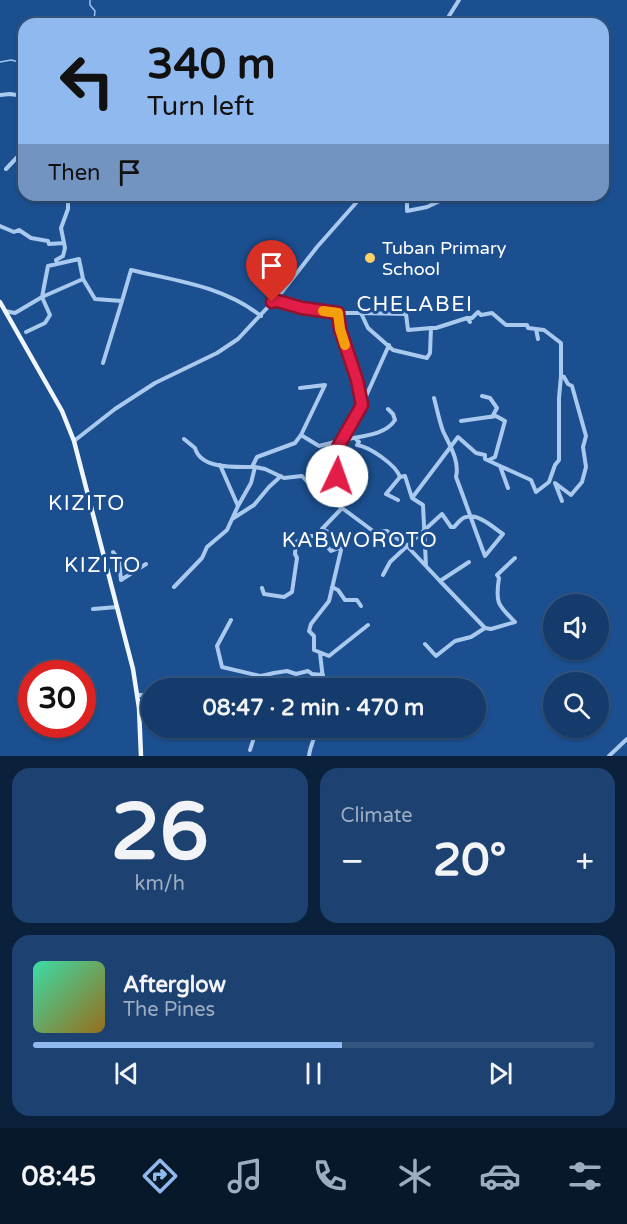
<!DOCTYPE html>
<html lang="en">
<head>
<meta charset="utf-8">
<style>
	:root { --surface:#143b6b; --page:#1d4271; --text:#f1f3f6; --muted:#9dadc1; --line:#33557e; --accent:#90b9f0 }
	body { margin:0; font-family:"Varela Round",sans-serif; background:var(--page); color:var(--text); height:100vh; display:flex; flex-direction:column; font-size:22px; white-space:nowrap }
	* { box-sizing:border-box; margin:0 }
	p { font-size:20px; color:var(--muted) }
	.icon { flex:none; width:33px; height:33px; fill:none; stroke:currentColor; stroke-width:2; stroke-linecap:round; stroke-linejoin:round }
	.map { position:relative; height:756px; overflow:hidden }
	.details { display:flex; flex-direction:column; gap:12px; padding:12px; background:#0b203b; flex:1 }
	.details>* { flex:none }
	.guide { position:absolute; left:18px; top:18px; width:591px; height:183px; border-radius:18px; box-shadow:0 2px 4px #0004,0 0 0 2px var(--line); background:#90b9f0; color:#111; overflow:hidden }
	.controls { position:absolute; left:543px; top:594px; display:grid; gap:12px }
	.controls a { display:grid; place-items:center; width:66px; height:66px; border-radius:50%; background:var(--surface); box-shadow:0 2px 4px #0004,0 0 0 2px var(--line); font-size:30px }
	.speed { position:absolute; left:18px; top:660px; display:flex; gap:12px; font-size:30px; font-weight:700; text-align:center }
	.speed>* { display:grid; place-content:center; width:78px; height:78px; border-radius:50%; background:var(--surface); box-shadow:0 2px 4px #0004,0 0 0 2px var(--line); line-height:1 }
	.speed .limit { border:9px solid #d22; background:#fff; color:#111 }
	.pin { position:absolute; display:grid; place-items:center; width:51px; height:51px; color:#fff; margin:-62px -26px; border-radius:50% 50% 50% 0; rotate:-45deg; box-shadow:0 0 6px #0007 }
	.pin .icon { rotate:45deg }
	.me { position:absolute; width:66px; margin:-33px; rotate:3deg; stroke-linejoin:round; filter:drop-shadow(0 0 4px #0008) }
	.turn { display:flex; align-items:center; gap:21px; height:126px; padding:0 30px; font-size:27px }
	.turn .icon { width:78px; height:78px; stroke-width:2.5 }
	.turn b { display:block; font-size:42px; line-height:51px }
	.then { display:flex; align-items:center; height:57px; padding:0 30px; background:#0003; gap:12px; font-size:22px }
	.big { font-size:45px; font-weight:800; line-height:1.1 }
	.details .widget { flex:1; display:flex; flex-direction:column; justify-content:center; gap:9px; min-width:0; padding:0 21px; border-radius:18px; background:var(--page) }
	.details .dial { align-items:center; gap:0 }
	.dial b { font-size:78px; line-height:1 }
	.song { display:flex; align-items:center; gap:18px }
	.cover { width:72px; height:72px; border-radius:9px; background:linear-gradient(135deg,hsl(160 70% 55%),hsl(40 70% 35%)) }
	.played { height:6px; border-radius:3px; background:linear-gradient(90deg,var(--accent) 55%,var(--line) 55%) }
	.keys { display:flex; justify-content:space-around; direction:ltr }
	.heat { display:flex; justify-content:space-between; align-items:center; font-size:33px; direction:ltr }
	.details .tiles { flex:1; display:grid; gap:12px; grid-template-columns:1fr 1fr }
	.widget:last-child { grid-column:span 2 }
	.trip { position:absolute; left:141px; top:678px; width:345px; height:60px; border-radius:30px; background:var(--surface); box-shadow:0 2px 4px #0004,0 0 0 2px var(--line); font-weight:800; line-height:60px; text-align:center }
	.menu { display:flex; height:96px; justify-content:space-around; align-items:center; background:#08182b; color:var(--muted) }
	.menu .icon { width:42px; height:42px }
	.menu .active { color:var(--accent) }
	.menu b { font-size:27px; color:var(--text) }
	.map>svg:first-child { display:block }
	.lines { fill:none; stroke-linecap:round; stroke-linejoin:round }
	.stream { stroke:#9cc4f0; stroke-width:1.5 }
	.minor { stroke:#a9c9ee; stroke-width:4 }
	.major { stroke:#f0f6ff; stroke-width:4.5 }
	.route-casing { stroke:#92132f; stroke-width:15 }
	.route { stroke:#e11d48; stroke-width:10 }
	.slow { stroke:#f59e0b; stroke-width:10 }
	.poi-dot { fill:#ffd166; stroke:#1b4f8f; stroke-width:2 }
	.labels { text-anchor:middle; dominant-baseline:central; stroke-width:6; stroke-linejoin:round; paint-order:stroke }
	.poi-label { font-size:18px; fill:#fff; stroke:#1b4f8f; text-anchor:start }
	.quarter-label { font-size:21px; letter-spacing:1.5px; fill:#fff; stroke:#1b4f8f }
</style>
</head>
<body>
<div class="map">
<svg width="627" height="756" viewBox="0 0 627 756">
	<rect width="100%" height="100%" fill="#1b4f8f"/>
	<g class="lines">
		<!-- stream -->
		<path class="stream" d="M90,0V5L95,11L94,20L91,24
			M0,62L11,60L24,63"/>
		<!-- minor -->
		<path class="minor" d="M444,24L459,0
			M0,95L10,94L24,96
			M6,169L24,150
			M407,195V211L427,207L444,199
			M0,226L14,232L19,230L31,238L48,241L49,244L64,243
			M57,264L56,260L63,256L65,248L61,228L68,209V195
			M83,279L95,299L122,301L103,363
			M274,300L301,308L338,313
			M122,301L131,270C177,281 223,286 261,316
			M5,311L15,313L42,297L48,266L79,259L83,279L42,297L50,315L45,323L26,332
			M467,318H472L478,312L481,315L492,313L506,325H527L528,328L536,329L538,339
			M431,328H436L467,318L470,322
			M536,329L544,330L561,343V376
			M300,388L325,385L301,435
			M482,396L490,398L497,408L492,417
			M434,398C437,409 439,420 443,431C449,444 460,461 456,477C466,503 475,530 485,556L503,534C494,528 478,513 466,517C461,518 458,523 454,527H451L442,514L407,546L440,581L469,562
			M361,405C356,373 342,344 338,313H361L368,328L393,350L427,358L430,353L431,328L408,330L406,314L361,313
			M461,421L496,416L505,421L495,457L489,460
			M355,438L359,442L357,445C370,447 396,465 400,477
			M184,439L195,448C201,470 237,467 255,467L251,483L238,506L220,465
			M342,440C359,436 385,436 395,420L393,414L388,409
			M74,441L115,409L155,383L217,353L238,339L282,292L317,247L363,195
			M338,447L363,403L389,345
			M500,466L531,480L536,492L549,482L555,465L559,460V398L561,376L564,377L568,384L572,386L586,436L583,447L586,467L582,482L571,495L555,483L562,501
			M252,467L257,457L295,443L301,435L319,446L335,442L339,450L334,482L342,508L317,492L302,476L284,478L265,469L255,467
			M412,498L458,437L476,453L485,455V459L500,466L508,488
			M398,500L386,494L400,477L405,476L412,498L423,505L426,566
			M232,519L254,505L269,487L281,476
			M113,552L119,560L121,580L146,564
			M440,581L485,628L491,629L515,622C498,605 495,603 499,578L497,575L515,558
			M174,587L202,558L207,547L227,530L238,506
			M332,587L338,590L345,600H357L361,606
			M262,588L264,594L284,597L292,592L297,558L295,554L296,542L307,536H318L331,551L339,548
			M93,609L117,607
			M231,620L217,646L222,667L260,676
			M368,625L329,656L314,650V636L309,631L311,624L329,601L341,550L332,534L322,529L342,508L373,531H387L407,546L390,562L383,575
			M425,644L436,656L455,641L471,637L485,628
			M320,653L324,688
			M235,682L274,673L287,671L296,674L308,671L312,674L323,675
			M205,688L211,678
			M138,695H152
			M250,750L257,728
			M309,756C310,746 315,738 317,728
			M609,756L627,739"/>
		<!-- major -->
		<path class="major" d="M0,302L62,411L74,441L133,669L139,708L141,756"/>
	</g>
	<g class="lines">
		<defs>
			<path id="route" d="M272,302L274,300L302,308L338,313L340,329L357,380L362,405L338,447L339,450L337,476"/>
		</defs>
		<!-- route casing -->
		<use href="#route" class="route-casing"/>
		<!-- route -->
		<use href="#route" class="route"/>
		<!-- slow -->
		<path class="slow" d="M323,311L338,313L340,329L345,345"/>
	</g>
	<!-- markers -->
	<circle class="poi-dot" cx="370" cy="258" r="6"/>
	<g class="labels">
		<!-- poi labels -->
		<g class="poi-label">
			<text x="382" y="248">Tuban Primary<tspan x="382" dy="21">School</tspan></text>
		</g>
		<!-- quarter labels -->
		<g class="quarter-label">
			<text x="415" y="304">CHELABEI</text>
			<text x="87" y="503">KIZITO</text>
			<text x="360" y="540">KABWOROTO</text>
			<text x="103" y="565">KIZITO</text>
		</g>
	</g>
</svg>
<div class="controls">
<a><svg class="icon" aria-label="sound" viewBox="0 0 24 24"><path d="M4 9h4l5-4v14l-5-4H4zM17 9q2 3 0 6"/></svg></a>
<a><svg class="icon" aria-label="search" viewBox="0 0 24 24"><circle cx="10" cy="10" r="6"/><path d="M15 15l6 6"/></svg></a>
</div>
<div class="speed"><div class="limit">30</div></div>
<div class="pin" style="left:272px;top:302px;background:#d93025"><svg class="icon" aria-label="arrive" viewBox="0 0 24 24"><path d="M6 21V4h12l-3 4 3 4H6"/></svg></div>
<svg class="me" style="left:337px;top:476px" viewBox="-20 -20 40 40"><circle r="19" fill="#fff"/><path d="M0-13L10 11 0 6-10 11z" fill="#e11d48"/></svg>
<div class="trip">08:47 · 2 min · 470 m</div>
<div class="guide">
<div class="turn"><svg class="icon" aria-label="left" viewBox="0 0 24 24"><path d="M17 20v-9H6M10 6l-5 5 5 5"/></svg><div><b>340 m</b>Turn left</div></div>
<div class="then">Then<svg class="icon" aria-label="arrive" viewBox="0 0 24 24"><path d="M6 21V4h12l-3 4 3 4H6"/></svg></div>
</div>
</div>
<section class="details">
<div class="tiles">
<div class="widget dial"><b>26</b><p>km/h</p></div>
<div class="widget"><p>Climate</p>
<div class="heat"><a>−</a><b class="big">20°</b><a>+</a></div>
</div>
<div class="widget">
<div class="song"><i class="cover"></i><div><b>Afterglow</b><p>The Pines</p></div></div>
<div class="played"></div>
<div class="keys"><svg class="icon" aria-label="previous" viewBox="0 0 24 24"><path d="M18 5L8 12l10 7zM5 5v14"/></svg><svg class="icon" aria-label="pause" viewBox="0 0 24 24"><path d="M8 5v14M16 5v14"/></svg><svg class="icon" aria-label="next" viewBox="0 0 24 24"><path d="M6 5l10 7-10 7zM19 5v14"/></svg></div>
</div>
</div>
</section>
<nav class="menu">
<b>08:45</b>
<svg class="icon active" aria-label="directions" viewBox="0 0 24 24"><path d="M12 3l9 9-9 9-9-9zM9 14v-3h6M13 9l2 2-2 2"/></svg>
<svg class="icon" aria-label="music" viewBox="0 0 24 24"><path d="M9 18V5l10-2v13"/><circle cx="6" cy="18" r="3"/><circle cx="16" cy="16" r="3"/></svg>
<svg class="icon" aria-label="phone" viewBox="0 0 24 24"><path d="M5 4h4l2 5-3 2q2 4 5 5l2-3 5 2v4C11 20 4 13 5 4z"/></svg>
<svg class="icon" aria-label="climate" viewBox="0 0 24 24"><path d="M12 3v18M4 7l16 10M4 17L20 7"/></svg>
<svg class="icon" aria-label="car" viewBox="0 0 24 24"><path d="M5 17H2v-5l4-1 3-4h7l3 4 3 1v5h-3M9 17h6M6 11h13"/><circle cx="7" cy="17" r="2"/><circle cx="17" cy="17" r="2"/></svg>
<svg class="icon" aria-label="filters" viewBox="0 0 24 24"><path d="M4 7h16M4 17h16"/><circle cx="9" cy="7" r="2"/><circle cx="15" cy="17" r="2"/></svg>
</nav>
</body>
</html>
